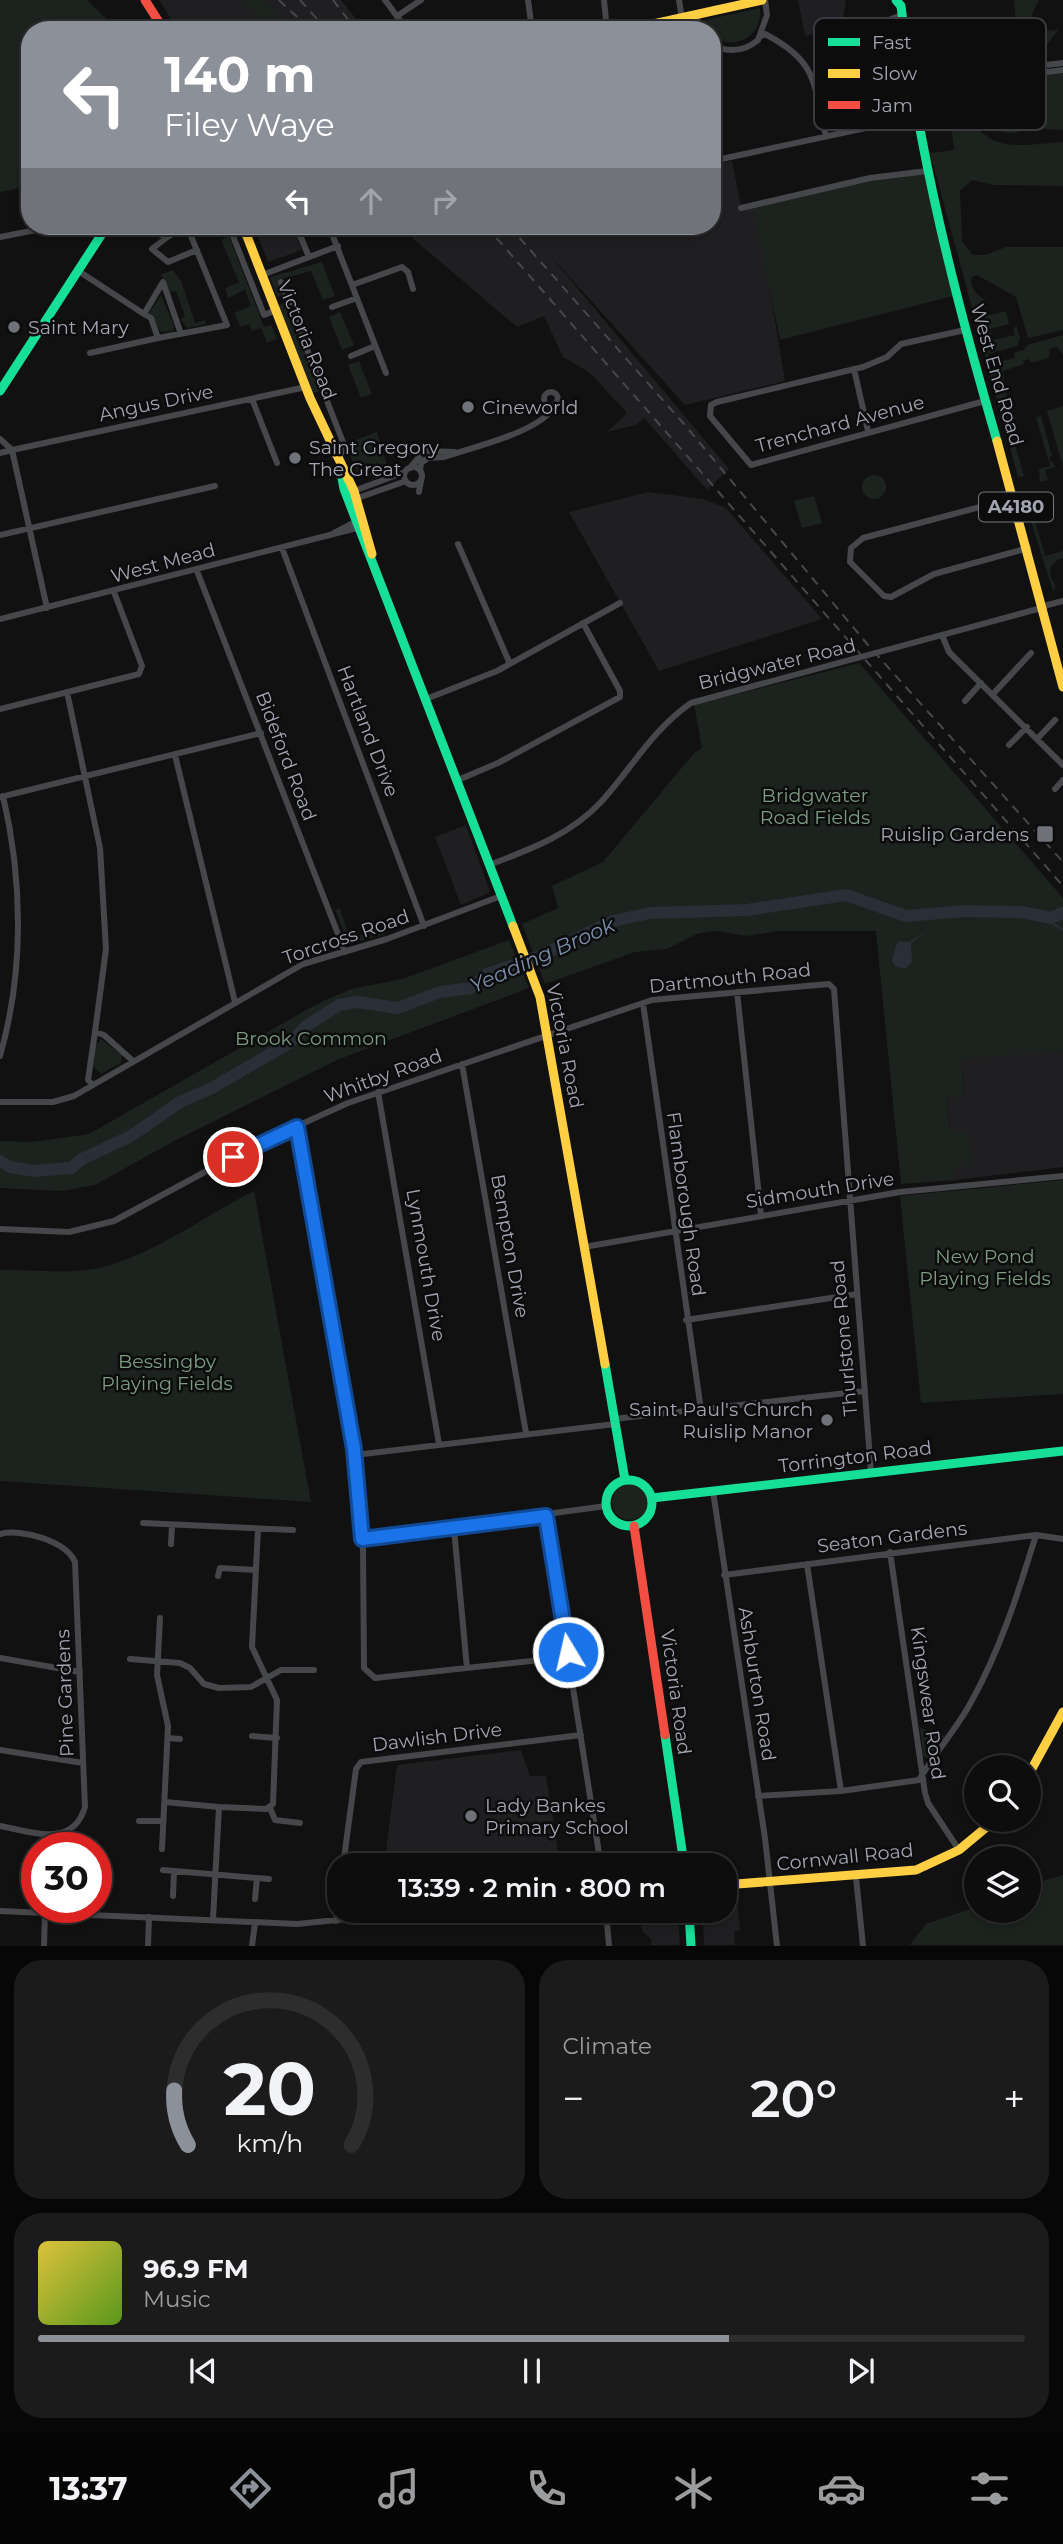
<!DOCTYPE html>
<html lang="en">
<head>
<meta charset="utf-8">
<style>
	:root { --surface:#0d0d0e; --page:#1b1b1c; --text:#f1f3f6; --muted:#9a9c9e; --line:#2d2d2e; --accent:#8c9099 }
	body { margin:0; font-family:Montserrat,sans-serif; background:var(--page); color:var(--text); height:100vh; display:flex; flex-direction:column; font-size:26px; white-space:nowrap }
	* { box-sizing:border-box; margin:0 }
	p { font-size:23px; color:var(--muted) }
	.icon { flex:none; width:38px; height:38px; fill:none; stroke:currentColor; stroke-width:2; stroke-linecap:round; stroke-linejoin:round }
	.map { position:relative; height:1946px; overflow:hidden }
	.details { display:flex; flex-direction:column; gap:14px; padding:14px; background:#070708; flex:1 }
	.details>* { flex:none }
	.banner { position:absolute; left:21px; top:21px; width:700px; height:214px; border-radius:28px; box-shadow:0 4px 10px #0003,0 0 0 2px var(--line); background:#8c9099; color:#fff; overflow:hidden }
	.fabs { position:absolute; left:964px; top:1755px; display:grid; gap:14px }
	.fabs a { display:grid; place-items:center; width:77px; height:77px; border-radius:50%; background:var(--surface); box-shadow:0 4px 10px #0003,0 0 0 2px var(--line); font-size:35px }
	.speed { position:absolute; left:21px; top:1832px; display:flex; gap:14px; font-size:35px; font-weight:700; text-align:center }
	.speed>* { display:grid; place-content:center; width:91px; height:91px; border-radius:50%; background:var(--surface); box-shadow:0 4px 10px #0003,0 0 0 2px var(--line); line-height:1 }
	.speed .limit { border:10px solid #d22; background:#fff; color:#111 }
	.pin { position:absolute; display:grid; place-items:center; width:60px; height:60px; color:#fff; margin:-30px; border:4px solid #fff; border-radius:50%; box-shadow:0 2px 7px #0007 }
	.me { position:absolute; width:77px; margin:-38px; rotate:351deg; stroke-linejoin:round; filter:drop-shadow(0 0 5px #0008) }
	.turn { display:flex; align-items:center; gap:24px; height:147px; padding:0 28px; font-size:32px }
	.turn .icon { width:91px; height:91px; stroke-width:2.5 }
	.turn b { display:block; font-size:49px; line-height:60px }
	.lanes { display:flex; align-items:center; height:66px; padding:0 28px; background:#0003; justify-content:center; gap:35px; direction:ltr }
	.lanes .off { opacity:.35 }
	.big { font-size:52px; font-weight:600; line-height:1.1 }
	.details .tile { flex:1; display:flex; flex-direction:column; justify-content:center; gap:10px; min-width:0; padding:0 24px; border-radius:28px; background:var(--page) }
	.details .dial { align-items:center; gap:0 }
	.dial svg { height:182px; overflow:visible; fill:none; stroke:var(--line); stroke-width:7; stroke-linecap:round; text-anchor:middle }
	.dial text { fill:var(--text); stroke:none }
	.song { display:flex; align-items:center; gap:21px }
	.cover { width:84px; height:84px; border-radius:10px; background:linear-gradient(135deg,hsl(50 70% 55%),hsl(90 70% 35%)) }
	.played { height:7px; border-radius:4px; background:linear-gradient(90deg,var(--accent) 70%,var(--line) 70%) }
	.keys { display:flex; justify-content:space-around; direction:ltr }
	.heat { display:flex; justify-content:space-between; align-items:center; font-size:38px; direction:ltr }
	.details .tiles { flex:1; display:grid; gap:14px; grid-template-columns:1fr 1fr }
	.tile:last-child { grid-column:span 2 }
	.trip { position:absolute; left:327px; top:1853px; width:410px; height:70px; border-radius:28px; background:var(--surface); box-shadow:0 4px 10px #0003,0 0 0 2px var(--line); font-weight:600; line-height:70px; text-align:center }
	.tabs { display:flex; height:112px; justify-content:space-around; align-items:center; background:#050506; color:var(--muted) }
	.tabs .icon { width:49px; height:49px }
	.tabs .on { color:var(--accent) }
	.tabs b { font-size:32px; color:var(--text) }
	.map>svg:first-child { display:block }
	.built { fill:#1f1e20 }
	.green { fill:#1c221d }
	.water { fill:#292f36 }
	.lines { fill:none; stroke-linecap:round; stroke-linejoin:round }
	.stream { stroke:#292f36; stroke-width:2 }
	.river { stroke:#292f36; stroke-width:12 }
	.street { stroke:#46474a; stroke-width:6 }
	.fast { stroke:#16e098; stroke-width:9 }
	.slow { stroke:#ffcf43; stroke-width:9 }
	.jam { stroke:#f24e42; stroke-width:9 }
	.rail { stroke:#47484b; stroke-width:2; stroke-dasharray:9 7; stroke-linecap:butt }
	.route-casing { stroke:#114b97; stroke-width:18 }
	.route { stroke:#1a73e8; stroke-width:12 }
	.poi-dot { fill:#70727a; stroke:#0c0c0d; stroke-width:2.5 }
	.labels { text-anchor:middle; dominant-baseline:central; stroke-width:5; stroke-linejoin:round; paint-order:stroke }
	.shield { fill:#0c0c0d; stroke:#767880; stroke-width:2 }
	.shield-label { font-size:18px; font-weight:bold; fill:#a3a6b2 }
	.poi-label { font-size:19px; fill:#a3a6b2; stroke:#0c0c0d; text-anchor:start }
	.street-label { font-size:19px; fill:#a3a6b2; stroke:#0c0c0d }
	.park-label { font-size:19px; fill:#7b9c82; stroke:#0c0c0d }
	.water-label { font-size:21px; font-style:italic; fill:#7c8eac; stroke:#0c0c0d }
	.key { fill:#0c0c0d; stroke:#393a3f; stroke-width:2 }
	.key-label { font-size:19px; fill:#a3a6b2 }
</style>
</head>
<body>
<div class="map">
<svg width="1063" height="1946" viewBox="0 0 1063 1946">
	<rect width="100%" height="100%" fill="#111112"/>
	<!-- built -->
	<path class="built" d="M159,0H241L274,30H178Z
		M247,0H341L365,30H279Z
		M798,0H846L842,28L805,36Z
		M732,161L741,207L752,205L761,238L785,381L685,405L548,253L729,469L707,490L644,418L636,425L607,432L627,413L589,372L563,357L544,316L517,327L398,226H712V164Z
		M254,226H292L302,250L268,262Z
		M648,492L703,499L726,508L822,619L659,671L569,512Z
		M466,825L490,892L461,905L435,837Z
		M1063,1051V1167L955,1180L947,1097L964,1095L961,1058Z
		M521,1750L530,1776H546L559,1857L480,1866L384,1865L397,1765Z
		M737,1897L740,1930L734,1931L735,1945H704L703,1921L713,1911H724L725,1898Z
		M640,1911H663L678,1922L680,1945H652L651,1939L642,1931Z"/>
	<!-- green -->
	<path class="green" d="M0,0H87L118,30H30V186L0,192Z
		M241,0H264L296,30H274Z
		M1014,0H1039L1021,37L1010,49L1003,50V45H1009V42L993,43L994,54H1000L1001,61C984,75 940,79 919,71L974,63L971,38L1017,34Z
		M760,8C763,35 739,49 715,39L712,30H705L701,21Z
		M1034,24H1041L1042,31L1058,30L1041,53L1006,64Z
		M1063,73V130L1044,129L1038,119L1030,116L1025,121L1027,127C1012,140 989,130 979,114C976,108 978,104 973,99L963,98L960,102C987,154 1010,146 1063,142V186L994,185L972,180L960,191L962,241L973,255H985L1006,247H1063V330L1028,338L1016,297L977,275L972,277C969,287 976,294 985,300L980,310L990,315L1006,311L1009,324L990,329L993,340L1015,335L1013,328L1017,327L1020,339L1017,346L988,354L990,364L1015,358L1014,353L1024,350L1027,345L1063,335V354L1057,347L1050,349L1049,358L1031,363L1029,359L1023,361L1024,364L1003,371L1007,398L1002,399L1024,476L1018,477L930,153L954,150L947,90Z
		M927,171L957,295L780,340L752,205L832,186Z
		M220,226H225L264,327L271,325L277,339L267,343L261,328L252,331L249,324L241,327L234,313L251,306L245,290L228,298L225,288L239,282L221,240L225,238Z
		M322,262L335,296L323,300L311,271L278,280L283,295L277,297L270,277Z
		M173,270L181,281L195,323L205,320L206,324L187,328L181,319L185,316L176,291L170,292L165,280L160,275Z
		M161,295L174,325L173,331L161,332L149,313Z
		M283,303H285L320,391L312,393L278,306Z
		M340,312L354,345L342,350L329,317Z
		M359,361L372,394L361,398L348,365Z
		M1063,406V467L1047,411Z
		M1041,416L1052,456L1049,457L1050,462L1053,461L1055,467L1045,470L1048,480L1040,482L1039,469L1050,466L1036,417Z
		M377,432L387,465L358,474L345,444Z
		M862 487a12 12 0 1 1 24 0a12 12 0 1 1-24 0Z
		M814,496L822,523L802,528L794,501Z
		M1033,514L1045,556L1063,551V558C1048,562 1047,574 1056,586L1053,591L1029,515Z
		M859,663L1063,898V1051L961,1059L964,1095L947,1098L950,1130H968L972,1166L954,1168L955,1180L901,1184L876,931H777L747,936L716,931L699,933L667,949L635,952L545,984L522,924L558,908L552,886L603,862L694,753L702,748L694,705Z
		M340,908L349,938L380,929L383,935L349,944L335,910Z
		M509,940L529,988L337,1060L174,1141L95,1185L61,1191L0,1188V1141L32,1142L89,1134L315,1005L351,989L402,979Z
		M101,1039L122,1055L121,1063L101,1074L93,1066L96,1045Z
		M1063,1180V1394L921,1403L900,1196Z
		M254,1191L311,1502L0,1481V1270C36,1269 71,1276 107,1266C159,1251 206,1215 254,1191Z
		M612 1502a18 18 0 1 1 36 0a18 18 0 1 1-36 0Z
		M920,1728L945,1736L928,1759L923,1756Z
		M1063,1875V1945H910L926,1924L976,1907V1911H1029V1885Z"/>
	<!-- water -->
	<path class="water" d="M928,930L911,943L912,962L905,969L896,967L892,961L896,945L900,941L909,942Z"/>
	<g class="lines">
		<!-- stream -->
		<path class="stream" d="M1044,918L1063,930"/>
		<!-- river -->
		<path class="river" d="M0,1161L10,1167L35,1171L71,1168L82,1159L131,1136L180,1102L212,1088L291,1042L306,1026L339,1005L357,1002L398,1008L440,992L471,988L487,974L540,956L613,921L650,913L747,910L846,895L906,916L964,911L1022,912L1051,918L1062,913"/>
		<!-- street -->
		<path class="street" d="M385,0L407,30
			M528,0L532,30
			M604,0L607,30
			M679,0L682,18
			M696,14L700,30
			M902,15L891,19L896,66L909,71
			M397,16L421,0
			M761,36L765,34C819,62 813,84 826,136
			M712,45C729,53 744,52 758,40L767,15L765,0
			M911,81L1063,63
			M912,90L1063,70
			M712,161L917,117
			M741,208L870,178L927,171
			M149,226L166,238L186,226
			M229,226L264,315L276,310
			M334,226L332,234L386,373
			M308,230L299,233L309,257
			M0,237L56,226
			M166,238L152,249L168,262L197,250
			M80,272L144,314
			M262,275L338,246
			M281,282L346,450L335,456
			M352,285L402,267L408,272L413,289
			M332,307L357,298
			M965,330L901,344L887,357L863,367L717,402L711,405L710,416L751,465L985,401
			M158,338L227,325L187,226
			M90,353L158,338L151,318L144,314L163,282L181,334
			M351,356L375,346
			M854,369L868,431
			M544 399a7 7 0 1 1 14 0a7 7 0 1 1-14 0Z
			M252,399L277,463
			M0,439L12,450L0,453
			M404 476a9 9 0 1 1 18 0a9 9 0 1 1-18 0Z
			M410,468L424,451L455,452
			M420,470L421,463L428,458L444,457C472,447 548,431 557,401
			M351,492L405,472
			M419,492L421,481
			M1014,498L863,538L851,548L850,562L884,596L891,597L934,574L1028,548
			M355,499L406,481
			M334,533L359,520
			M0,535L215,486
			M458,544L510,664
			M282,548L424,926
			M197,571L345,952
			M1044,606L1063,601
			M47,608L12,450L306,387
			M0,619L361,527
			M942,635L949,652L1063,765
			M67,692L100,848L106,949L95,1032
			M993,694L1031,653
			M426,699L497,671L620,603
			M965,701L981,683
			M0,709L139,674L142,666L114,592
			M1038,738L1055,720
			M1009,745L1027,727
			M175,755L235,1002
			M458,780L498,763L620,697V691L583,623
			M1055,789L1063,780
			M0,797L261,733
			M489,865C531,849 570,835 601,802C632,768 652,730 691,703L1045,607
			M737,992L761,1215
			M643,1003L701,1410
			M0,1056C24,972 23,881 3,796
			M462,1064L526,1433
			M92,1084L88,1080L95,1032L104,1035L133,1061
			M378,1092L439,1444
			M0,1102H53L74,1096L303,964L387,939L501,896
			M297,1127L355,1455L363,1549L364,1668L375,1678L568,1657
			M0,1229L69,1232L114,1221L253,1146L348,1103L652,1000L829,984L834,989L871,1472
			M584,1247L900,1192L1063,1176
			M686,1320L857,1294
			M614,1419L865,1391
			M355,1455L615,1424
			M713,1491L765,1838L777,1946
			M546,1516L601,1866
			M143,1523L293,1530
			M454,1529L467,1668
			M0,1534C21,1528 66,1541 75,1562L85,1807C73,1848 33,1832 0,1826
			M362,1539L606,1506
			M171,1544L172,1525
			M890,1552L925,1793L928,1803L959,1850
			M807,1564L841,1791
			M724,1575L1036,1535L1063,1539
			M218,1576L220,1568L256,1570
			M160,1618L157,1675L168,1726L162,1849
			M0,1658L80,1672
			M130,1659L180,1663L190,1668L204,1684L219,1688L251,1687L281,1670H314
			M252,1736L277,1738
			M168,1738L180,1739
			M0,1750L83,1763
			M758,1796L841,1791L919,1780C934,1754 955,1731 970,1704C1000,1651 1018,1593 1036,1535
			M165,1802L219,1807
			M270,1808L275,1820L300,1823
			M139,1821H163
			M343,1866L356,1769L361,1762L581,1735
			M163,1870L269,1879
			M856,1877L863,1946
			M173,1896L174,1872
			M255,1899L257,1878
			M0,1911L297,1924L425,1911
			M606,1911L609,1946
			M213,1919L219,1807L266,1809L273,1804L277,1700L252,1647L258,1529
			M336,1921L340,1894
			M44,1946L45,1913
			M148,1946L149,1917
			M252,1946L255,1923"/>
		<!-- fast -->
		<path class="fast" d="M896,0L901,6C919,155 955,297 997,441
			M0,391L107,226
			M340,467L344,489L513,926
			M605,1364L625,1480
			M606 1503a23 23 0 1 1 46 0a23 23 0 1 1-46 0Z
			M652,1498L1063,1451
			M665,1735L684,1864
			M678,1866H695
			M689,1911L691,1946"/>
		<!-- slow -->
		<path class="slow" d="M626,30L762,0
			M243,226L310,398L354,491L372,554
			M997,441L1063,687
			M513,926L540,997L605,1364
			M1029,1774L1063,1712
			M724,1885L916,1870L959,1850L995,1820"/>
		<!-- jam -->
		<path class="jam" d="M145,0L164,30
			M634,1526L665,1735"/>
		<!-- rail -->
		<path class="rail" d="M279,0L311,30
			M300,0L327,30
			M333,0L356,30
			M486,226L1063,886
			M509,226L684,424L868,645L1063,862"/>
	</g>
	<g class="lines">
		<defs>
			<path id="route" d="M233,1157L297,1127L354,1449L362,1539L546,1516L568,1652"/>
		</defs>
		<!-- route casing -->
		<use href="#route" class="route-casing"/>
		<!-- route -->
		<use href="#route" class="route"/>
	</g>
	<!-- markers -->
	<g class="poi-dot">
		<circle cx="14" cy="327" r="7"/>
		<circle cx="468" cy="407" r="7"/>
		<circle cx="295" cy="458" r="7"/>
		<rect x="1036" y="825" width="18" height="18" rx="3.5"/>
		<circle cx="827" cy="1420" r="7"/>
		<circle cx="471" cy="1816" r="7"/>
	</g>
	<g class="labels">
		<!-- shield labels -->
		<rect class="shield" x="979" y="492.5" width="74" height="29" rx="5"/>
		<g class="shield-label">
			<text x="1016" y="507">A4180</text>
		</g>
		<!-- poi labels -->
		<g class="poi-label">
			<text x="28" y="327">Saint Mary</text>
			<text x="482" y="407">Cineworld</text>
			<text x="309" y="447">Saint Gregory<tspan x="309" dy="22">The Great</tspan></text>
			<text x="1029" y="834" text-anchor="end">Ruislip Gardens</text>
			<text x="813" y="1409" text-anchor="end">Saint Paul's Church<tspan x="813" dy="22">Ruislip Manor</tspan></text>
			<text x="485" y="1805">Lady Bankes<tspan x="485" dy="22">Primary School</tspan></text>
		</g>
		<!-- street labels -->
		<g class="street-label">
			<text transform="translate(307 340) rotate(68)">Victoria Road</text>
			<text transform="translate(997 375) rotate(74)">West End Road</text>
			<text transform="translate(156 403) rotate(-12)">Angus Drive</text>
			<text transform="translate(840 424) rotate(-15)">Trenchard Avenue</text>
			<text transform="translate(163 563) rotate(-15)">West Mead</text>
			<text transform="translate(777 664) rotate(-14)">Bridgwater Road</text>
			<text transform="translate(368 731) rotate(69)">Hartland Drive</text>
			<text transform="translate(286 756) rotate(69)">Bideford Road</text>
			<text transform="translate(346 937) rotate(-19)">Torcross Road</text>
			<text transform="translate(730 978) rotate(-6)">Dartmouth Road</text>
			<text transform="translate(565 1046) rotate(79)">Victoria Road</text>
			<text transform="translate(383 1076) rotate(-20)">Whitby Road</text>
			<text transform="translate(820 1190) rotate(-9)">Sidmouth Drive</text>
			<text transform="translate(686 1204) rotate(82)">Flamborough Road</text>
			<text transform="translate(510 1246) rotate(80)">Bempton Drive</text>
			<text transform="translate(426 1265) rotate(80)">Lynmouth Drive</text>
			<text transform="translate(844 1338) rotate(-95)">Thurlstone Road</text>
			<text transform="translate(855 1457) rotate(-7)">Torrington Road</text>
			<text transform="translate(892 1537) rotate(-7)">Seaton Gardens</text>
			<text transform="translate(757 1684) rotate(81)">Ashburton Road</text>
			<text transform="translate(676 1692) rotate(82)">Victoria Road</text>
			<text transform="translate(65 1693) rotate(-92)">Pine Gardens</text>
			<text transform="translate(928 1703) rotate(82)">Kingswear Road</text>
			<text transform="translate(437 1737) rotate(-7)">Dawlish Drive</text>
			<text transform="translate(845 1857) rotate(-6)">Cornwall Road</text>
		</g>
		<!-- park labels -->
		<g class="park-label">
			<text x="815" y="795">Bridgwater<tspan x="815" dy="22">Road Fields</tspan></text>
			<text x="311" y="1038">Brook Common</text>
			<text x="985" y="1256">New Pond<tspan x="985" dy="22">Playing Fields</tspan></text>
			<text x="167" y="1361">Bessingby<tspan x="167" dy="22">Playing Fields</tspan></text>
		</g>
		<!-- water labels -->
		<g class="water-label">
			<text transform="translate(542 955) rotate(-24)">Yeading Brook</text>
		</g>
	</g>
	<!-- legend -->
	<rect x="814" y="18" width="232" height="112" rx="10" class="key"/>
	<rect x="828" y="38" width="32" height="8" fill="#16e098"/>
	<rect x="828" y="69" width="32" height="9" fill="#ffcf43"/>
	<rect x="828" y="101" width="32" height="8" fill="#f24e42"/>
	<g class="key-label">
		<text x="872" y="49">Fast</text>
		<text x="872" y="80">Slow</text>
		<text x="872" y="112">Jam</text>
	</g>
</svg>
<div class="fabs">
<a><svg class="icon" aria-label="search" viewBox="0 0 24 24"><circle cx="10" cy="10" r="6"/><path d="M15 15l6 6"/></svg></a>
<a><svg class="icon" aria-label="layers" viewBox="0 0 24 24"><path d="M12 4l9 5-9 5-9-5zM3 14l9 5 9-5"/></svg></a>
</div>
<div class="speed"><div class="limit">30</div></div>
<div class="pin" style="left:233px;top:1157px;background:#d93025"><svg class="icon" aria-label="arrive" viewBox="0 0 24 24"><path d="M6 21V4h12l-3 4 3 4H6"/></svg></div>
<svg class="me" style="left:568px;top:1652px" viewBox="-20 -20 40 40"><circle r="17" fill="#1a73e8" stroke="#fff" stroke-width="3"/><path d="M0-11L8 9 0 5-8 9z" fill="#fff"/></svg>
<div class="trip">13:39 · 2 min · 800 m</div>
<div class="banner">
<div class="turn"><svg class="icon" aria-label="left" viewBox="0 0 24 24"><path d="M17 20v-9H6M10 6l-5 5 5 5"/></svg><div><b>140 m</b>Filey Waye</div></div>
<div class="lanes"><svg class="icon" aria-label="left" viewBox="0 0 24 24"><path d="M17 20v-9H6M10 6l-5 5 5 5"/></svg><svg class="icon off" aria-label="ahead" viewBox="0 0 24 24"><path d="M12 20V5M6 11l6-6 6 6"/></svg><svg class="icon off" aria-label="right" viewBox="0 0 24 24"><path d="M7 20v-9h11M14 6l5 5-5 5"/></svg></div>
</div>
</div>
<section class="details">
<div class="tiles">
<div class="tile dial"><svg viewBox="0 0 100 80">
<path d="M14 69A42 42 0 1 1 86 69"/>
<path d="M14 69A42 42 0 0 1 8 45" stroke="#8c9099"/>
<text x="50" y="56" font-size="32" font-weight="700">20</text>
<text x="50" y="72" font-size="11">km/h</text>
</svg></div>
<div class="tile"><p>Climate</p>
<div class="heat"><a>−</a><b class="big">20°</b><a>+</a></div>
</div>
<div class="tile">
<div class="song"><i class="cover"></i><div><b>96.9 FM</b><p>Music</p></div></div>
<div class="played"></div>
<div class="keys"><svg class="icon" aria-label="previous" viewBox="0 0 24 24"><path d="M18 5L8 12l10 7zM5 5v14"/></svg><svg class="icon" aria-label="pause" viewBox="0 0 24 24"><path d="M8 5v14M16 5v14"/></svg><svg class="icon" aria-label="next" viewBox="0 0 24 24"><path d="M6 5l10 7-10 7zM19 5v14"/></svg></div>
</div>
</div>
</section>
<nav class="tabs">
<b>13:37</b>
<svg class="icon on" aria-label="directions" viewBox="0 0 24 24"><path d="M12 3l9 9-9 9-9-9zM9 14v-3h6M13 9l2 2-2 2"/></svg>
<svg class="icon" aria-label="music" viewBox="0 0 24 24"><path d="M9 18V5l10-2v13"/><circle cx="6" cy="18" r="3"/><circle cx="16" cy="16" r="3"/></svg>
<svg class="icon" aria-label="phone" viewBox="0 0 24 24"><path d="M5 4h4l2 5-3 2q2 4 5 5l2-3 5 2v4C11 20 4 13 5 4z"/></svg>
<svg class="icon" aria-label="climate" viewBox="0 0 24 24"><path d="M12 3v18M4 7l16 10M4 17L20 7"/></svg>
<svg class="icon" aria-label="car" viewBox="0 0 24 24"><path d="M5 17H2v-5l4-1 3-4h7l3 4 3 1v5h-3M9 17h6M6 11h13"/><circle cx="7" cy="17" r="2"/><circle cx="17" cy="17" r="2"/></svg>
<svg class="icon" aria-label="filters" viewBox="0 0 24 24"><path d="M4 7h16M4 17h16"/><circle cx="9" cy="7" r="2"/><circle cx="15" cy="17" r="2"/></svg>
</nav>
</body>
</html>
